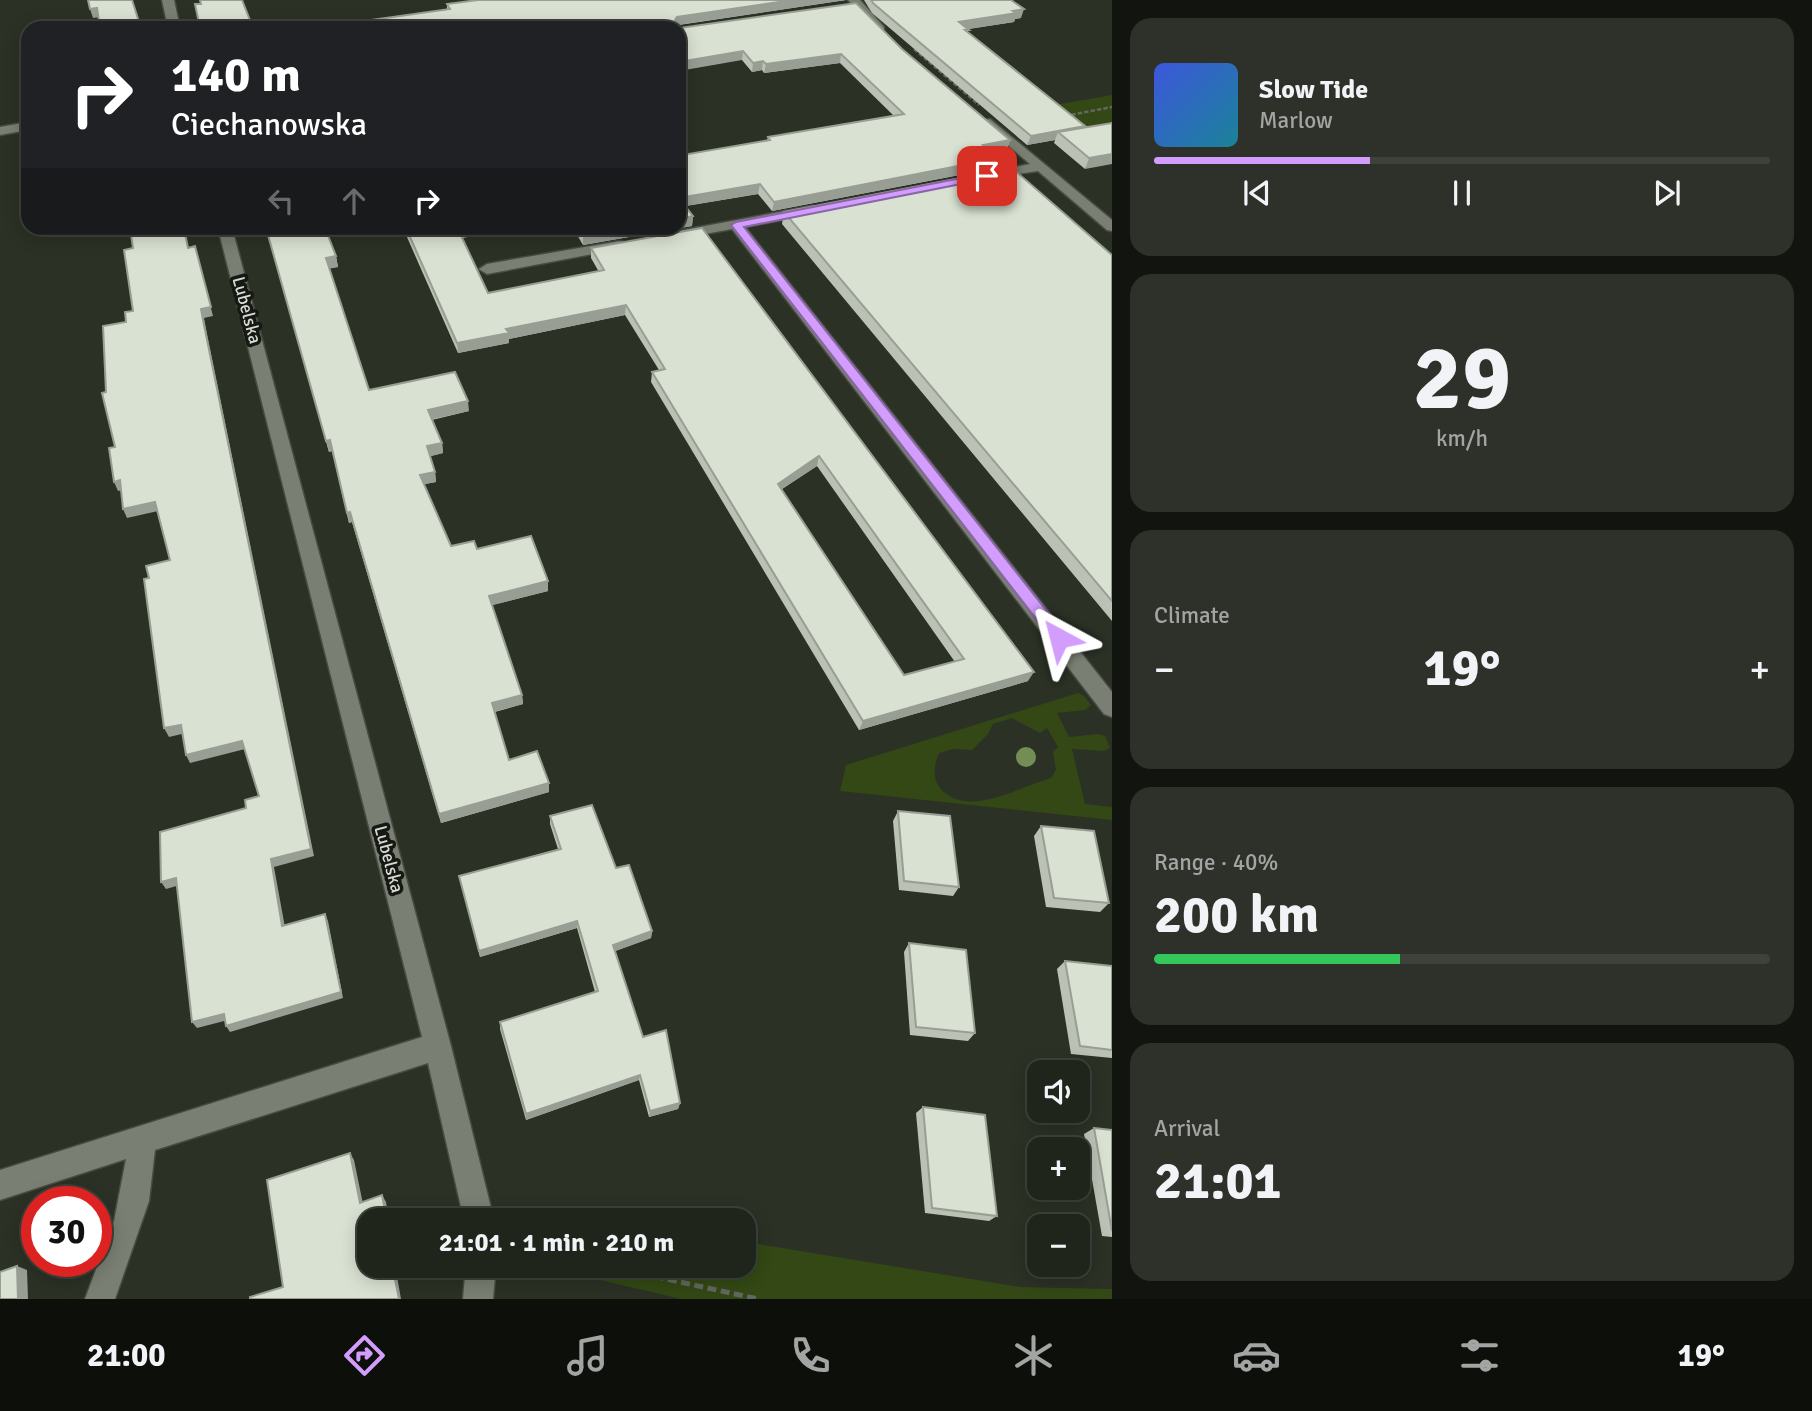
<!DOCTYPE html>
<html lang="en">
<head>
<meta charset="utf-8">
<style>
	:root { --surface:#20251c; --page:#2d3129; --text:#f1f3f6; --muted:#a2a5a3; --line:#3d423b; --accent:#d29dfd }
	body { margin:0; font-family:Signika,sans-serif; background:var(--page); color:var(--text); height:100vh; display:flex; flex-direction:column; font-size:26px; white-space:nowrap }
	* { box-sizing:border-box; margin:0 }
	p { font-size:23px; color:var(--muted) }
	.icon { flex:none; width:38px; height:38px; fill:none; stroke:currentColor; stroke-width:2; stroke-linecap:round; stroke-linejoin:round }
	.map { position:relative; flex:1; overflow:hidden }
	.details { display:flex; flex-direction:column; gap:18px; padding:18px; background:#12140f; width:700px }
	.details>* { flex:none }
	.banner { position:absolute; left:21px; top:21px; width:665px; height:214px; border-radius:21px; box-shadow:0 4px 18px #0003,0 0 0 2px var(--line); background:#202124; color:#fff; overflow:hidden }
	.tools { position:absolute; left:1027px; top:1060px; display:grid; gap:14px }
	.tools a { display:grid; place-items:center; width:63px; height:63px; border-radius:14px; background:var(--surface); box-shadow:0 4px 18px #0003,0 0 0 2px var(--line); font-size:35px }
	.speed { position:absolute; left:21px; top:1186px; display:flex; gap:14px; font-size:35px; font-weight:700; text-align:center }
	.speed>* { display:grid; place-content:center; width:91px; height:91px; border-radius:50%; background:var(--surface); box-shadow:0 4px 18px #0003,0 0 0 2px var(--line); line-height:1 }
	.speed .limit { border:10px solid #d22; background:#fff; color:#111 }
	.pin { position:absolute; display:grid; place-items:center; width:60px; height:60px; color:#fff; margin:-30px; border-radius:14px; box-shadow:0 4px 10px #0006 }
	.me { position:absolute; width:77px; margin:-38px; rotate:322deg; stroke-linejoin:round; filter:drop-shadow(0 0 5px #0008) }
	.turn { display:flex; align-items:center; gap:24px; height:147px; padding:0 35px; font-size:32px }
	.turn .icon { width:91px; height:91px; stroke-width:2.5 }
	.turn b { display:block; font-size:49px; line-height:60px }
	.lanes { display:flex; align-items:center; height:66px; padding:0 35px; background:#0003; justify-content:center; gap:35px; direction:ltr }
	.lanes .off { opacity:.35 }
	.big { font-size:52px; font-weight:700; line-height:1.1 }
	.details .tile { flex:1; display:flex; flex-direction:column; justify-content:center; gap:10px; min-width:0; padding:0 24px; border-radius:21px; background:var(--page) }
	.details .dial { align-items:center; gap:0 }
	.dial b { font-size:91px; line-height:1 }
	.song { display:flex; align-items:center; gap:21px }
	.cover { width:84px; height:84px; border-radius:10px; background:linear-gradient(135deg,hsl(230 70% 55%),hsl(190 70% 35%)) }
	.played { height:7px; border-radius:4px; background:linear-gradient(90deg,var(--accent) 35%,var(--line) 35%) }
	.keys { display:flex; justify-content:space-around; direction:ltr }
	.heat { display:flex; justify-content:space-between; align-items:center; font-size:38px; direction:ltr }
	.charge { height:10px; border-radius:5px; background:linear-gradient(90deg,#34c759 40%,var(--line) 0) }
	.trip { position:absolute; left:357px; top:1208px; width:399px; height:70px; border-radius:21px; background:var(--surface); box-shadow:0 4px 18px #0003,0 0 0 2px var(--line); font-weight:700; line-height:70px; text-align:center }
	.dock { display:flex; height:112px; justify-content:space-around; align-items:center; background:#0d0f0b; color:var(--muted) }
	.dock .icon { width:49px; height:49px }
	.dock .on { color:var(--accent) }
	.dock b { font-size:32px; color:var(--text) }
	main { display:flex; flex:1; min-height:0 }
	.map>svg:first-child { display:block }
	.green { fill:#334815; fill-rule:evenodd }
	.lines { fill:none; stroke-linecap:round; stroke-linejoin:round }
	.minor-casing { stroke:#474b41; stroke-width:3 }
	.path-far1 { stroke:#63685e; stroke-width:2.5; stroke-dasharray:4.5 2; stroke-linecap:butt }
	.path { stroke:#63685e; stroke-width:5; stroke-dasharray:9 4.5; stroke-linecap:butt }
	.minor { fill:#797f72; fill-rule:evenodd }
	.tree { fill:#748d55 }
	.wall { fill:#bbc2b5; fill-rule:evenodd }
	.shaded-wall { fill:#989e93 }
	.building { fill:#d9e1d2; stroke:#989e93; stroke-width:2; fill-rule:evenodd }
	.route { fill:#d29dfd; stroke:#8866a4; stroke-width:2 }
	.labels { text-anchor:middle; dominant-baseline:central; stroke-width:7; stroke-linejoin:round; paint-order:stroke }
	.street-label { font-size:18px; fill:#d7dbd3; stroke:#151813 }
</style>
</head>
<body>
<main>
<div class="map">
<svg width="1112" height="1299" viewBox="0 0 1112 1299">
	<rect width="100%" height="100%" fill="#2b3125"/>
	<!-- green -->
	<path class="green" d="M1112,95V122L1040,134L1013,112Z
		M1078,693L1084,696L1091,705L1085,710L1057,713L1069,737L1097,734L1105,736L1110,748L1104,751L1072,749L1085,804L1112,807V820L840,791L846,765ZM1012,718L1040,733L1047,728L1058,747L1053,752L1056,770L1051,778C1021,786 967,820 940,788C932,778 934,765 939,753L953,749L972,750L988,734L993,724Z
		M752,1243L1020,1287L1112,1289V1299H681L536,1265H699L748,1276Z"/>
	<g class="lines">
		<defs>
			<path id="minor" d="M162,0H174L180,28H168Z
				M848,0H860L884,27V31H876Z
				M990,119L1112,220V231L1107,230L1038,171L982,179V173L1030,164L985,126V120Z
				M28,122V130L0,135V127Z
				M812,206L817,207L819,210L817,213L745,227L1112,692V717L1104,714L732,229L678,239L671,235L678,231Z
				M218,228H232L451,1046L494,1220H464L428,1063L155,1150L149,1201L115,1299H85L114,1221L126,1159L0,1200V1170L422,1037Z
				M619,241L624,242L626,245L624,248L487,274L479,269L487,264Z
				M466,1265H496L493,1299H463Z"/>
		</defs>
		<!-- minor casing -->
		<use href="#minor" class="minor-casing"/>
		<!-- path-far1 -->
		<path class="path-far1" d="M914,49L979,105
			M1065,116L1112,107"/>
		<!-- path -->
		<path class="path" d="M602,1265L758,1299"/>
		<!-- minor -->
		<use href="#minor" class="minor"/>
	</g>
	<!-- trees -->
	<circle class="tree" cx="1026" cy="757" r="10"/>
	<!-- wall -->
	<path class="wall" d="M478,0H846L679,25L680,28L902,49L1010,140L1007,149L991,152L999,158L996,168L772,211L758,194L686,206L693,216L692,226L583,245L573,228H679L683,155L767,141L768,137L894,116L840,63L764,73L762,70L752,72L742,60L447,10V4Z
		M861,0H1011L1021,18L1015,19L1014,22L968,29V32L1085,128L1112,123L1085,169L1054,143L1055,140L1027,145L872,13L864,0Z
		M784,212L1112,255V621L782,224Z
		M403,228H520L462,238L488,293L599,272L591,258V248L702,228L1028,681L859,730L651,382L652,372L659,370L625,315L509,339V343L458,353ZM817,466L955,662L904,675L782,489Z
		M269,237L336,256L338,267L329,268L369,390L469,411L432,420L442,443L443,453L430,456L435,472L436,482L424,484L451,546L477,549L548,581V591L492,605L522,695L523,704L495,712L509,760L549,783V792L441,823L352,522L349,523L332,451L329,452Z
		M898,811L959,887L953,896L899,890L893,821Z
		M550,816L616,868L652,931L651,938L615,951L643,1037L680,1103L678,1109L649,1117L639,1080L526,1120L500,1029V1022L595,992L577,928L480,957L459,876L558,849L550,824Z
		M1041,826L1109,903L1100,912L1046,907L1034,836Z
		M909,943L975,1033L968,1041L910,1035L904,952Z
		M1065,961L1112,966V1058L1071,1054L1057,969Z
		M923,1107L997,1216L989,1221L925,1213L916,1113Z
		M1094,1128L1112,1130V1237L1102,1236L1084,1134Z"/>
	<!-- shaded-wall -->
	<path class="shaded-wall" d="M793,0H846L677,25L675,20L677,17Z
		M97,8L100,17L93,18L90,9Z
		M1024,9L1021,18L1015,19L1014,22L956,31L959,22Z
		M743,51L742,60L679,71V62Z
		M841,54L840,63L764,73L766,64Z
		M763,61L762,70L752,72L753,63Z
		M1085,126L1082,135L1058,132L1055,140L1027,145L1031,136Z
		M1010,140L1007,149L980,154L983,145Z
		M1112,154V164L1085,169L1089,158Z
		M999,158L996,168L772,211L774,202Z
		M760,184L758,194L679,207V198Z
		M693,216L692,226L583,245V235L627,228H679V219Z
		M464,228H520L458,238V229Z
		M195,246L213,316L204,318L207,334L314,856L274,867L286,933L282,926L271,859L201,309Z
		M336,256L338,267L328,269L326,258Z
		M626,305L625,315L509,339V343L458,353L457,343L506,329Z
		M468,401L469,411L429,420L428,410Z
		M330,440L332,451L329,452L326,441Z
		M442,443L443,453L428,457L427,446Z
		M819,456L817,466L776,493L778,484Z
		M435,472L436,482L421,485L420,475Z
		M120,480L124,490L118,491L114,482Z
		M155,502L158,511L127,518L123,509Z
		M350,512L352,522L349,523L347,513Z
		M548,581V591L489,606V596Z
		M1034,672L1028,681L859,730L863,721Z
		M522,695L523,704L493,712L492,703Z
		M181,725L186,733L169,737L164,728Z
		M242,741L245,749L190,763L186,755Z
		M549,783V792L441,823L439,814Z
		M176,878L180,885L166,889L161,882Z
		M325,914L328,921L343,998L230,1032L226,1026Z
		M577,921V928L480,957L479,951Z
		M652,931L651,938L613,952V945Z
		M224,1014L228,1020L197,1028L192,1022Z
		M640,1075L639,1080L526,1120V1114Z
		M680,1103L678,1109L649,1117L650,1111Z
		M350,1153L354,1160L364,1209L360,1203Z
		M382,1195L386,1202L389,1220H387Z
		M392,1265H395L401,1299H399Z
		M17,1266L27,1270L28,1299H18Z"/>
	<!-- building -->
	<path class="building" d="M88,0H132L141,28H100L97,8L90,9Z
		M200,0H242L253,28H200L195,4H201Z
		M478,0H793L677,17L675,20L680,28L856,3L902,49L1010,140L983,145L999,158L774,202L760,184L679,198L693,216L679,219V152H681L683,155L770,140L768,137L904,114L841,54L766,64L763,61L753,63L743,51L679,62V28H314L450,9L447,4Z
		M871,0H1011L1024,9L1013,11L1017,13L959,22L969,30H965L1085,126L1031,136L874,4Z
		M1112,123V154L1089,158L1058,132Z
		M1012,168L1112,255V601L784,212Z
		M130,228H184L188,248L195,246L211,307L201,309L204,325L311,849L271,859L282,926L325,914L341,992L226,1026L224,1014L192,1022L176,878L161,882L160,832L246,808L245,800L259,796L242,741L186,755L181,725L164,728L144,579L149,578L146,566L170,560L155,502L123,509L120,480L114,482L109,448L115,447L102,393L106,392L103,326L126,322L125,312L133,311L124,250L133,248Z
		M266,228H325L336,256L326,258L369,390L455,372L468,401L428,410L442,443L427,446L435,472L420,475L451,546L474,541L477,549L531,536L548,581L489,596L522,695L492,703L509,760L537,751L549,783L439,814L350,512L347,513L330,440L326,441Z
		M406,228H464L458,229L488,293L604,270L591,248L702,228L1034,672L863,721L652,372L665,369L626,305L506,329L509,333L457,343ZM819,456L964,659L904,675L778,484Z
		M579,228H627L583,235Z
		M592,805L616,868L629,865L652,931L613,945L643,1037L666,1030L680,1103L650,1111L640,1075L526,1114L500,1022L598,991L577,921L479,951L459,876L561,849L550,816Z
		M898,811L950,816L959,887L904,881Z
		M1041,826L1094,831L1109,903L1054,898Z
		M909,943L966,950L975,1033L916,1027Z
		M1065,961L1112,966V1050L1080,1046Z
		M923,1107L985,1115L997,1216L932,1208Z
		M1094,1128L1112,1130V1231Z
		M350,1153L360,1203L382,1195L387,1220H369V1265H392L399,1299H250V1297L283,1287L267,1180Z
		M17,1266L18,1299H0V1272Z"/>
	<!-- route -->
	<path class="route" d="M987,173L992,176L991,178L744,227L1065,634L1067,638L1059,644L1054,642L731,225L736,222Z"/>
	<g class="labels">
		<!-- street labels -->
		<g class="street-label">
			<text transform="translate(247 310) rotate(75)">Lubelska</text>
			<text transform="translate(389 859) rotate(75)">Lubelska</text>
		</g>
	</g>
</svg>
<div class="tools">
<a><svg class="icon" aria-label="sound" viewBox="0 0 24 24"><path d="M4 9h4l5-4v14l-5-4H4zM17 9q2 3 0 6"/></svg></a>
<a>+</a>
<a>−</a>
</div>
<div class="speed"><div class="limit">30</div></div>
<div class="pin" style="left:987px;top:176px;background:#d93025"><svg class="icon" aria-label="arrive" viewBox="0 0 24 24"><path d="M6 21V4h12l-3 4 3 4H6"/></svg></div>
<svg class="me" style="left:1059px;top:638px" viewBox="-20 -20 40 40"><path d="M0-17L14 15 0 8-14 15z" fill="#d29dfd" stroke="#fff" stroke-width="4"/></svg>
<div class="trip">21:01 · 1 min · 210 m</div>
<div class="banner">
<div class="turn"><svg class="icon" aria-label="right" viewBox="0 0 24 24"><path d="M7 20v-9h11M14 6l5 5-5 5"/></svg><div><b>140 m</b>Ciechanowska</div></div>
<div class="lanes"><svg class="icon off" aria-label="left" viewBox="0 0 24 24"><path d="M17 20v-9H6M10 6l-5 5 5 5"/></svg><svg class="icon off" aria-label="ahead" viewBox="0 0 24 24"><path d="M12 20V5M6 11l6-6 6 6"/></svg><svg class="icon" aria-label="right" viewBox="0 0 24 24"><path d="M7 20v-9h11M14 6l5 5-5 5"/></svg></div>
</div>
</div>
<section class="details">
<div class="tile">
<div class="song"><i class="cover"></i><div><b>Slow Tide</b><p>Marlow</p></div></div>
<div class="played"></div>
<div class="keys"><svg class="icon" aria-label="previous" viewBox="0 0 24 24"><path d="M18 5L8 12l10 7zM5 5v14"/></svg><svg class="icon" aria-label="pause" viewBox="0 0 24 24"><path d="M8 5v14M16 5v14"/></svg><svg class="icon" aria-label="next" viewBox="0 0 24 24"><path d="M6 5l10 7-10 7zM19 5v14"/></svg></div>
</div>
<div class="tile dial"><b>29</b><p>km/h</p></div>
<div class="tile"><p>Climate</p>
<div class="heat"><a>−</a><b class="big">19°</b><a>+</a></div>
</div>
<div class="tile"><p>Range · 40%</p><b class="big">200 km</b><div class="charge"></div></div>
<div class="tile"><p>Arrival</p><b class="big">21:01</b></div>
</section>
</main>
<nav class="dock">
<b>21:00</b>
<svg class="icon on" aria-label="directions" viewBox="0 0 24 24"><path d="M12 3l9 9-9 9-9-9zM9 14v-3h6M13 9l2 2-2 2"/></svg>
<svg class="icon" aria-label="music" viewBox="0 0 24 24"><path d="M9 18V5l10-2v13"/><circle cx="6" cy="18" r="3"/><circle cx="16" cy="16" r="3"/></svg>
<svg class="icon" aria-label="phone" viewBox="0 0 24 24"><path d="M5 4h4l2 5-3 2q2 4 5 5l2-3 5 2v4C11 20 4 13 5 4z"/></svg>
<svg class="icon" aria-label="climate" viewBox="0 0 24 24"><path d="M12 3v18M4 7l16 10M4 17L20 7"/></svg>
<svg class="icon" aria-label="car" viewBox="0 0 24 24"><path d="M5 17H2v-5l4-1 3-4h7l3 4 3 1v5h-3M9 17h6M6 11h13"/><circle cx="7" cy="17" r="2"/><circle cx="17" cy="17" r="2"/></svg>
<svg class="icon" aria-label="filters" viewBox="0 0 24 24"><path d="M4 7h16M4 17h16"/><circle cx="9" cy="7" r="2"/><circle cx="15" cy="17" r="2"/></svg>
<b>19°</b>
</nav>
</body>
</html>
